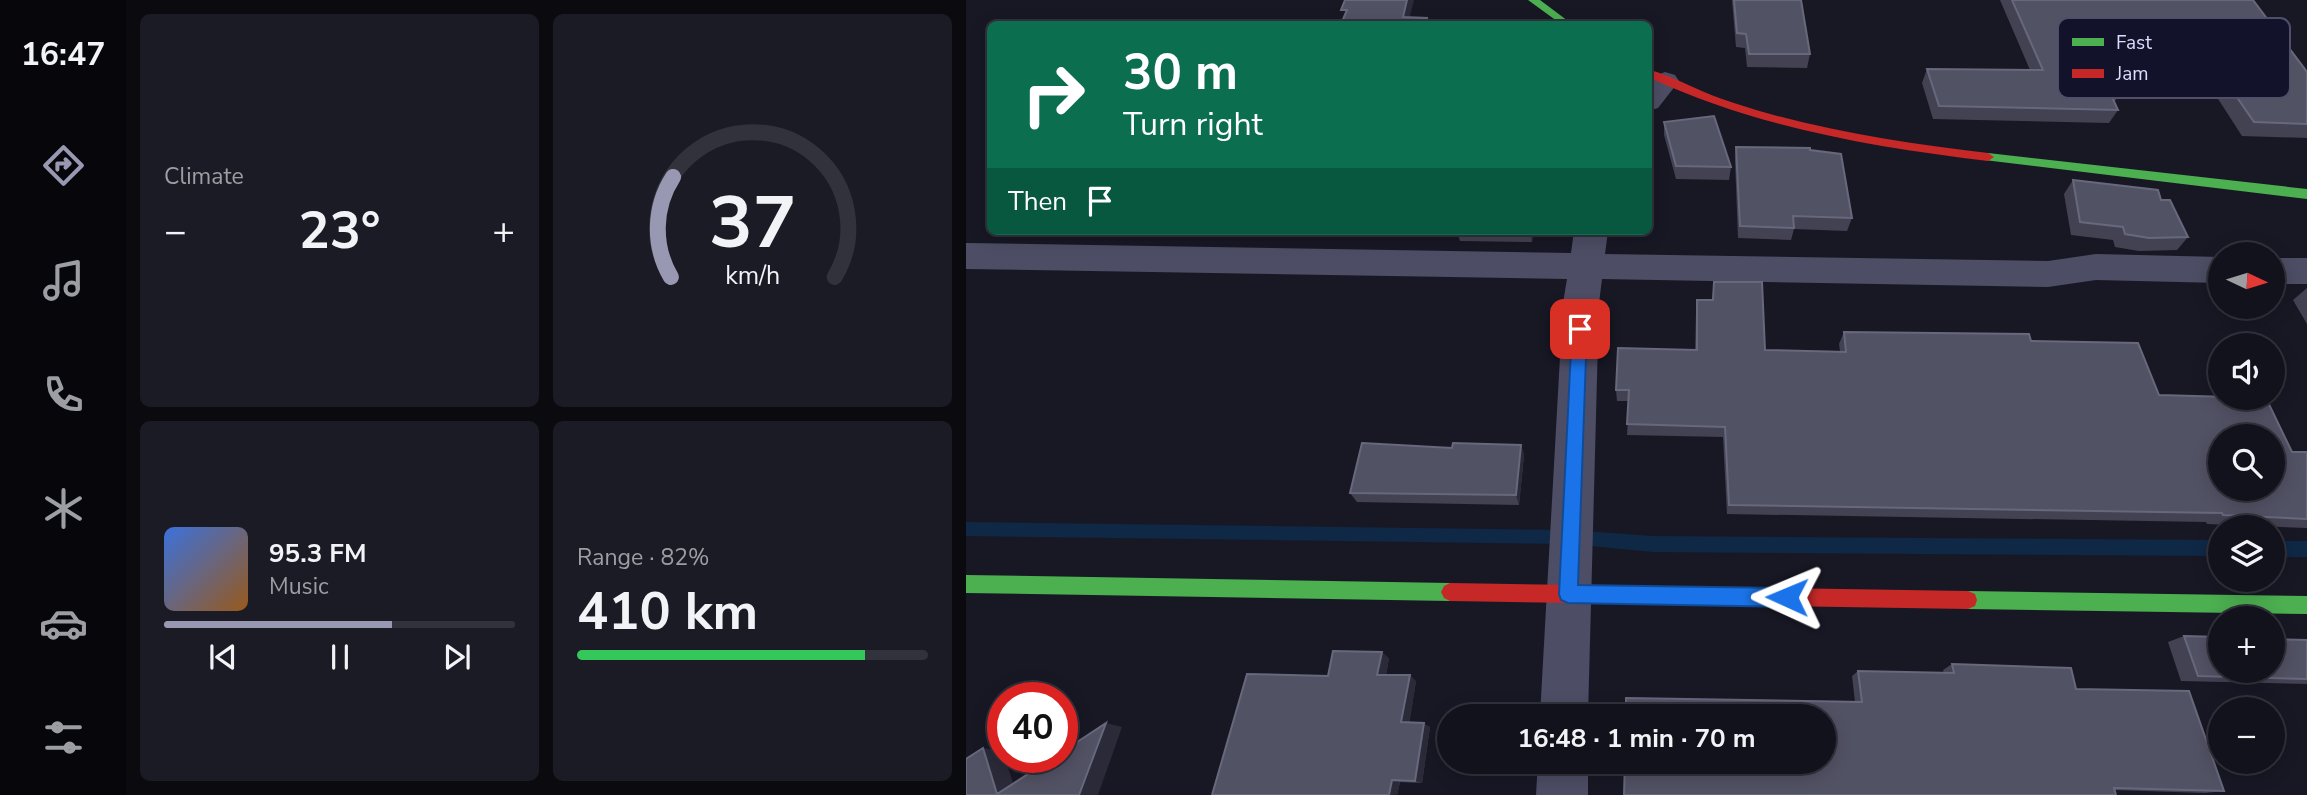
<!DOCTYPE html>
<html lang="en">
<head>
<meta charset="utf-8">
<style>
	:root { --surface:#12121c; --page:#1b1b25; --text:#f1f3f6; --muted:#9c9ea3; --line:#31323b; --accent:#9898b2 }
	body { margin:0; font-family:"Nunito Sans",sans-serif; background:var(--page); color:var(--text); height:100vh; display:flex; flex-direction:column; font-size:26px; white-space:nowrap }
	* { box-sizing:border-box; margin:0 }
	p { font-size:23px; color:var(--muted) }
	.icon { flex:none; width:38px; height:38px; fill:none; stroke:currentColor; stroke-width:2; stroke-linecap:round; stroke-linejoin:round }
	.map { position:relative; flex:1; overflow:hidden }
	.drawer { display:flex; flex-direction:column; gap:14px; padding:14px; background:#0a0a0f; width:840px }
	.drawer>* { flex:none }
	.top-card { position:absolute; left:21px; top:21px; width:665px; height:214px; border-radius:10px; box-shadow:0 4px 18px #0003,0 0 0 2px var(--line); background:#0b6e4f; color:#fff; overflow:hidden }
	.needle { width:46px; rotate:94deg }
	.tools { position:absolute; left:1242px; top:242px; display:grid; gap:14px }
	.tools a { display:grid; place-items:center; width:77px; height:77px; border-radius:50%; background:var(--surface); box-shadow:0 4px 18px #0003,0 0 0 2px var(--line); font-size:35px }
	.speed { position:absolute; left:21px; top:682px; display:flex; gap:14px; font-size:35px; font-weight:700; text-align:center }
	.speed>* { display:grid; place-content:center; width:91px; height:91px; border-radius:50%; background:var(--surface); box-shadow:0 4px 18px #0003,0 0 0 2px var(--line); line-height:1 }
	.speed .limit { border:10px solid #d22; background:#fff; color:#111 }
	.pin { position:absolute; display:grid; place-items:center; width:60px; height:60px; color:#fff; margin:-30px; border-radius:14px; box-shadow:0 4px 10px #0006 }
	.me { position:absolute; width:77px; margin:-38px; rotate:271deg; stroke-linejoin:round; filter:drop-shadow(0 0 5px #0008) }
	.turn { display:flex; align-items:center; gap:24px; height:147px; padding:0 21px; font-size:32px }
	.turn .icon { width:91px; height:91px; stroke-width:2.5 }
	.turn b { display:block; font-size:49px; line-height:60px }
	.then { display:flex; align-items:center; height:66px; padding:0 21px; background:#0003; gap:14px; font-size:26px }
	.big { font-size:52px; font-weight:700; line-height:1.1 }
	.drawer .card { flex:1; display:flex; flex-direction:column; justify-content:center; gap:10px; min-width:0; padding:0 24px; border-radius:10px; background:var(--page) }
	.drawer .dial { align-items:center; gap:0 }
	.dial svg { height:182px; overflow:visible; fill:none; stroke:var(--line); stroke-width:7; stroke-linecap:round; text-anchor:middle }
	.dial text { fill:var(--text); stroke:none }
	.song { display:flex; align-items:center; gap:21px }
	.cover { width:84px; height:84px; border-radius:10px; background:linear-gradient(135deg,hsl(220 70% 55%),hsl(30 70% 35%)) }
	.played { height:7px; border-radius:4px; background:linear-gradient(90deg,var(--accent) 65%,var(--line) 65%) }
	.keys { display:flex; justify-content:space-around; direction:ltr }
	.heat { display:flex; justify-content:space-between; align-items:center; font-size:38px; direction:ltr }
	.charge { height:10px; border-radius:5px; background:linear-gradient(90deg,#34c759 82%,var(--line) 0) }
	.drawer .tiles { flex:1; display:grid; gap:14px; grid-template-columns:repeat(2,1fr) }
	.trip { position:absolute; left:471px; top:704px; width:399px; height:70px; border-radius:35px; background:var(--surface); box-shadow:0 4px 18px #0003,0 0 0 2px var(--line); font-weight:700; line-height:70px; text-align:center }
	main { display:flex; flex:1; min-height:0 }
	.menu { display:flex; flex-direction:column; width:126px; justify-content:space-around; align-items:center; background:#07070b; color:var(--muted) }
	.menu .icon { width:49px; height:49px }
	.menu .current { color:var(--accent) }
	.menu b { font-size:32px; color:var(--text) }
	.map>svg:first-child { display:block }
	.lines { fill:none; stroke-linecap:round; stroke-linejoin:round }
	.stream { fill:#0e2846; fill-rule:evenodd }
	.street { fill:#4d4e65; fill-rule:evenodd }
	.fast { fill:#4caf50; fill-rule:evenodd }
	.jam { fill:#c62828; fill-rule:evenodd }
	.wall { fill:#424253 }
	.shaded-wall { fill:#2a2a39 }
	.building { fill:#525265; stroke:#68687d; stroke-width:2; fill-rule:evenodd }
	.route { fill:#1a73e8; stroke:#114b97; stroke-width:2 }
	.key { fill:#13122b; stroke:#504f6a; stroke-width:2 }
	.key-label { font-size:19px; fill:#ddddfe }
</style>
</head>
<body>
<main>
<nav class="menu">
<b>16:47</b>
<svg class="icon current" aria-label="directions" viewBox="0 0 24 24"><path d="M12 3l9 9-9 9-9-9zM9 14v-3h6M13 9l2 2-2 2"/></svg>
<svg class="icon" aria-label="music" viewBox="0 0 24 24"><path d="M9 18V5l10-2v13"/><circle cx="6" cy="18" r="3"/><circle cx="16" cy="16" r="3"/></svg>
<svg class="icon" aria-label="phone" viewBox="0 0 24 24"><path d="M5 4h4l2 5-3 2q2 4 5 5l2-3 5 2v4C11 20 4 13 5 4z"/></svg>
<svg class="icon" aria-label="climate" viewBox="0 0 24 24"><path d="M12 3v18M4 7l16 10M4 17L20 7"/></svg>
<svg class="icon" aria-label="car" viewBox="0 0 24 24"><path d="M5 17H2v-5l4-1 3-4h7l3 4 3 1v5h-3M9 17h6M6 11h13"/><circle cx="7" cy="17" r="2"/><circle cx="17" cy="17" r="2"/></svg>
<svg class="icon" aria-label="filters" viewBox="0 0 24 24"><path d="M4 7h16M4 17h16"/><circle cx="9" cy="7" r="2"/><circle cx="15" cy="17" r="2"/></svg>
</nav>
<section class="drawer">
<div class="tiles">
<div class="card"><p>Climate</p>
<div class="heat"><a>−</a><b class="big">23°</b><a>+</a></div>
</div>
<div class="card dial"><svg viewBox="0 0 100 80">
<path d="M14 69A42 42 0 1 1 86 69"/>
<path d="M14 69A42 42 0 0 1 15 25" stroke="#9898b2"/>
<text x="50" y="56" font-size="32" font-weight="700">37</text>
<text x="50" y="72" font-size="11">km/h</text>
</svg></div>
<div class="card">
<div class="song"><i class="cover"></i><div><b>95.3 FM</b><p>Music</p></div></div>
<div class="played"></div>
<div class="keys"><svg class="icon" aria-label="previous" viewBox="0 0 24 24"><path d="M18 5L8 12l10 7zM5 5v14"/></svg><svg class="icon" aria-label="pause" viewBox="0 0 24 24"><path d="M8 5v14M16 5v14"/></svg><svg class="icon" aria-label="next" viewBox="0 0 24 24"><path d="M6 5l10 7-10 7zM19 5v14"/></svg></div>
</div>
<div class="card"><p>Range · 82%</p><b class="big">410 km</b><div class="charge"></div></div>
</div>
</section>
<div class="map">
<svg width="1341" height="795" viewBox="0 0 1341 795">
	<rect width="100%" height="100%" fill="#181825"/>
	<g class="lines">
		<!-- stream -->
		<path class="stream" d="M0,522L604,530L687,536L1255,540V556L687,552L604,544L0,536Z
			M1307,541H1341V557H1307Z"/>
		<!-- street -->
		<path class="street" d="M699,72L709,75L713,81L692,108L682,111C682,93 679,78 699,72Z
			M608,231H642L639,254L1082,261L1130,254L1255,257V283L1130,280L1082,287L636,279L633,303L622,716H574L597,303L601,279L0,269V243L605,253Z
			M1307,258H1341V284H1307Z
			M572,761H622V795H570Z"/>
		<!-- fast -->
		<path class="fast" d="M562,0H574L606,24H595Z
			M1022,153L1341,189V199L1018,160L1016,157Z
			M0,575L484,583L490,586L493,592L490,598L484,601L0,593Z
			M1002,591L1341,596V614L1002,609L995,606L993,600L995,594Z"/>
		<!-- jam -->
		<path class="jam" d="M682,69C711,78 738,94 768,103C850,130 936,143 1022,153L1028,157L1022,161C905,147 789,127 682,77Z
			M484,583L1002,591L1009,594L1011,600L1009,606L1002,609L484,601L478,598L475,592L478,586Z"/>
	</g>
	<!-- wall -->
	<path class="wall" d="M766,0H835L844,54L841,68L781,67L779,48L770,47Z
		M1034,0H1287L1341,72V138L1276,136L1236,74L1139,73L1152,97L1148,102L1152,110L1143,123L967,119L956,83L961,69L1064,70Z
		M698,122L765,167L763,180L710,179L698,135Z
		M770,147L844,150L886,218L881,231L828,229L825,240L772,238L769,160Z
		M1107,180L1195,200L1222,237L1211,250L1173,251L1149,247L1147,240L1105,235L1098,194Z
		M491,231H568L566,242L494,241Z
		M748,282L799,350L874,351L873,344L878,332L1065,341L1326,452H1341V528L1241,524L1240,522L761,514L757,437L661,435L663,401H651L650,390L729,350L730,312L731,300H746Z
		M1341,288V324L1327,300Z
		M555,445L558,455L553,505L391,502L384,493L486,448Z
		M1218,636L1341,640V684L1215,681L1202,642Z
		M423,658L420,675L450,681L443,723L464,727L456,783L434,782L431,795L362,676Z
		M986,664L1110,689L1258,791L1239,793L1148,790L889,702L886,676L892,671L978,673L977,670Z"/>
	<!-- shaded-wall -->
	<path class="shaded-wall" d="M441,0H448L442,24L437,17Z
		M564,231H568L566,242Z
		M555,445L558,455L553,505L550,495Z
		M416,652L423,658L419,680L411,675Z
		M444,675L450,681L443,726L435,722Z
		M140,723L156,727L132,795H113Z
		M458,723L464,727L456,783L449,781Z
		M17,748L37,752V758H39L51,795L31,794Z
		M426,780L434,782L431,795H423Z"/>
	<!-- building -->
	<path class="building" d="M379,0H441L437,17L461,18L459,24H375L381,10H375Z
		M768,0H835L844,54H783L780,34L771,33Z
		M1046,0H1287L1341,72V124L1288,122L1246,61L1132,59L1152,97H1146L1152,110L973,106L961,69L1077,70Z
		M748,116L765,167L710,166L698,122Z
		M770,147L844,148V150L875,154L886,218L827,216L828,228L774,226Z
		M1107,180L1192,190L1195,200H1204L1222,237L1183,238L1159,234L1157,227L1114,222Z
		M748,282H796L799,350L880,352L878,332L1063,334L1065,341L1172,343L1193,395L1300,398L1326,452H1341V519L1257,515L1256,513L763,505L759,427L661,424L663,390H650L652,348L731,350V300H747ZM1255,436H1307V488H1255Z
		M396,443L486,448L487,443L555,445L550,495L384,493Z
		M1218,636L1255,637V670H1307V639L1341,640V679L1232,676Z
		M367,651L416,652L411,675H444L435,722L458,723L449,781L426,780L423,795H246L281,674L362,676Z
		M986,664L1105,668L1110,689L1223,691L1258,791L1148,788L1150,795H658L659,761H858V716H660V698L896,702L892,671L988,673Z
		M140,723L113,795H0V759L17,748L31,794L87,758H96V752Z"/>
	<!-- route -->
	<path class="route" d="M614,323L621,329L612,585L821,588L828,591L830,597L828,604L821,607L602,603L595,600L593,594L606,329Z"/>
	<!-- legend -->
	<rect x="1092" y="18" width="232" height="80" rx="10" class="key"/>
	<rect x="1106" y="38" width="32" height="8" fill="#4caf50"/>
	<rect x="1106" y="69" width="32" height="9" fill="#c62828"/>
	<g class="key-label">
		<text x="1150" y="49">Fast</text>
		<text x="1150" y="80">Jam</text>
	</g>
</svg>
<div class="tools">
<a><svg class="needle" viewBox="-14 -14 28 28"><path d="M0-13l5 13h-10z" fill="#e53935"/><path d="M0 13l5-13h-10z" fill="#9c9ea3"/></svg></a>
<a><svg class="icon" aria-label="sound" viewBox="0 0 24 24"><path d="M4 9h4l5-4v14l-5-4H4zM17 9q2 3 0 6"/></svg></a>
<a><svg class="icon" aria-label="search" viewBox="0 0 24 24"><circle cx="10" cy="10" r="6"/><path d="M15 15l6 6"/></svg></a>
<a><svg class="icon" aria-label="layers" viewBox="0 0 24 24"><path d="M12 4l9 5-9 5-9-5zM3 14l9 5 9-5"/></svg></a>
<a>+</a>
<a>−</a>
</div>
<div class="speed"><div class="limit">40</div></div>
<div class="pin" style="left:614px;top:329px;background:#d93025"><svg class="icon" aria-label="arrive" viewBox="0 0 24 24"><path d="M6 21V4h12l-3 4 3 4H6"/></svg></div>
<svg class="me" style="left:821px;top:597px" viewBox="-20 -20 40 40"><path d="M0-17L14 15 0 8-14 15z" fill="#1a73e8" stroke="#fff" stroke-width="4"/></svg>
<div class="trip">16:48 · 1 min · 70 m</div>
<div class="top-card">
<div class="turn"><svg class="icon" aria-label="right" viewBox="0 0 24 24"><path d="M7 20v-9h11M14 6l5 5-5 5"/></svg><div><b>30 m</b>Turn right</div></div>
<div class="then">Then<svg class="icon" aria-label="arrive" viewBox="0 0 24 24"><path d="M6 21V4h12l-3 4 3 4H6"/></svg></div>
</div>
</div>
</main>
</body>
</html>
